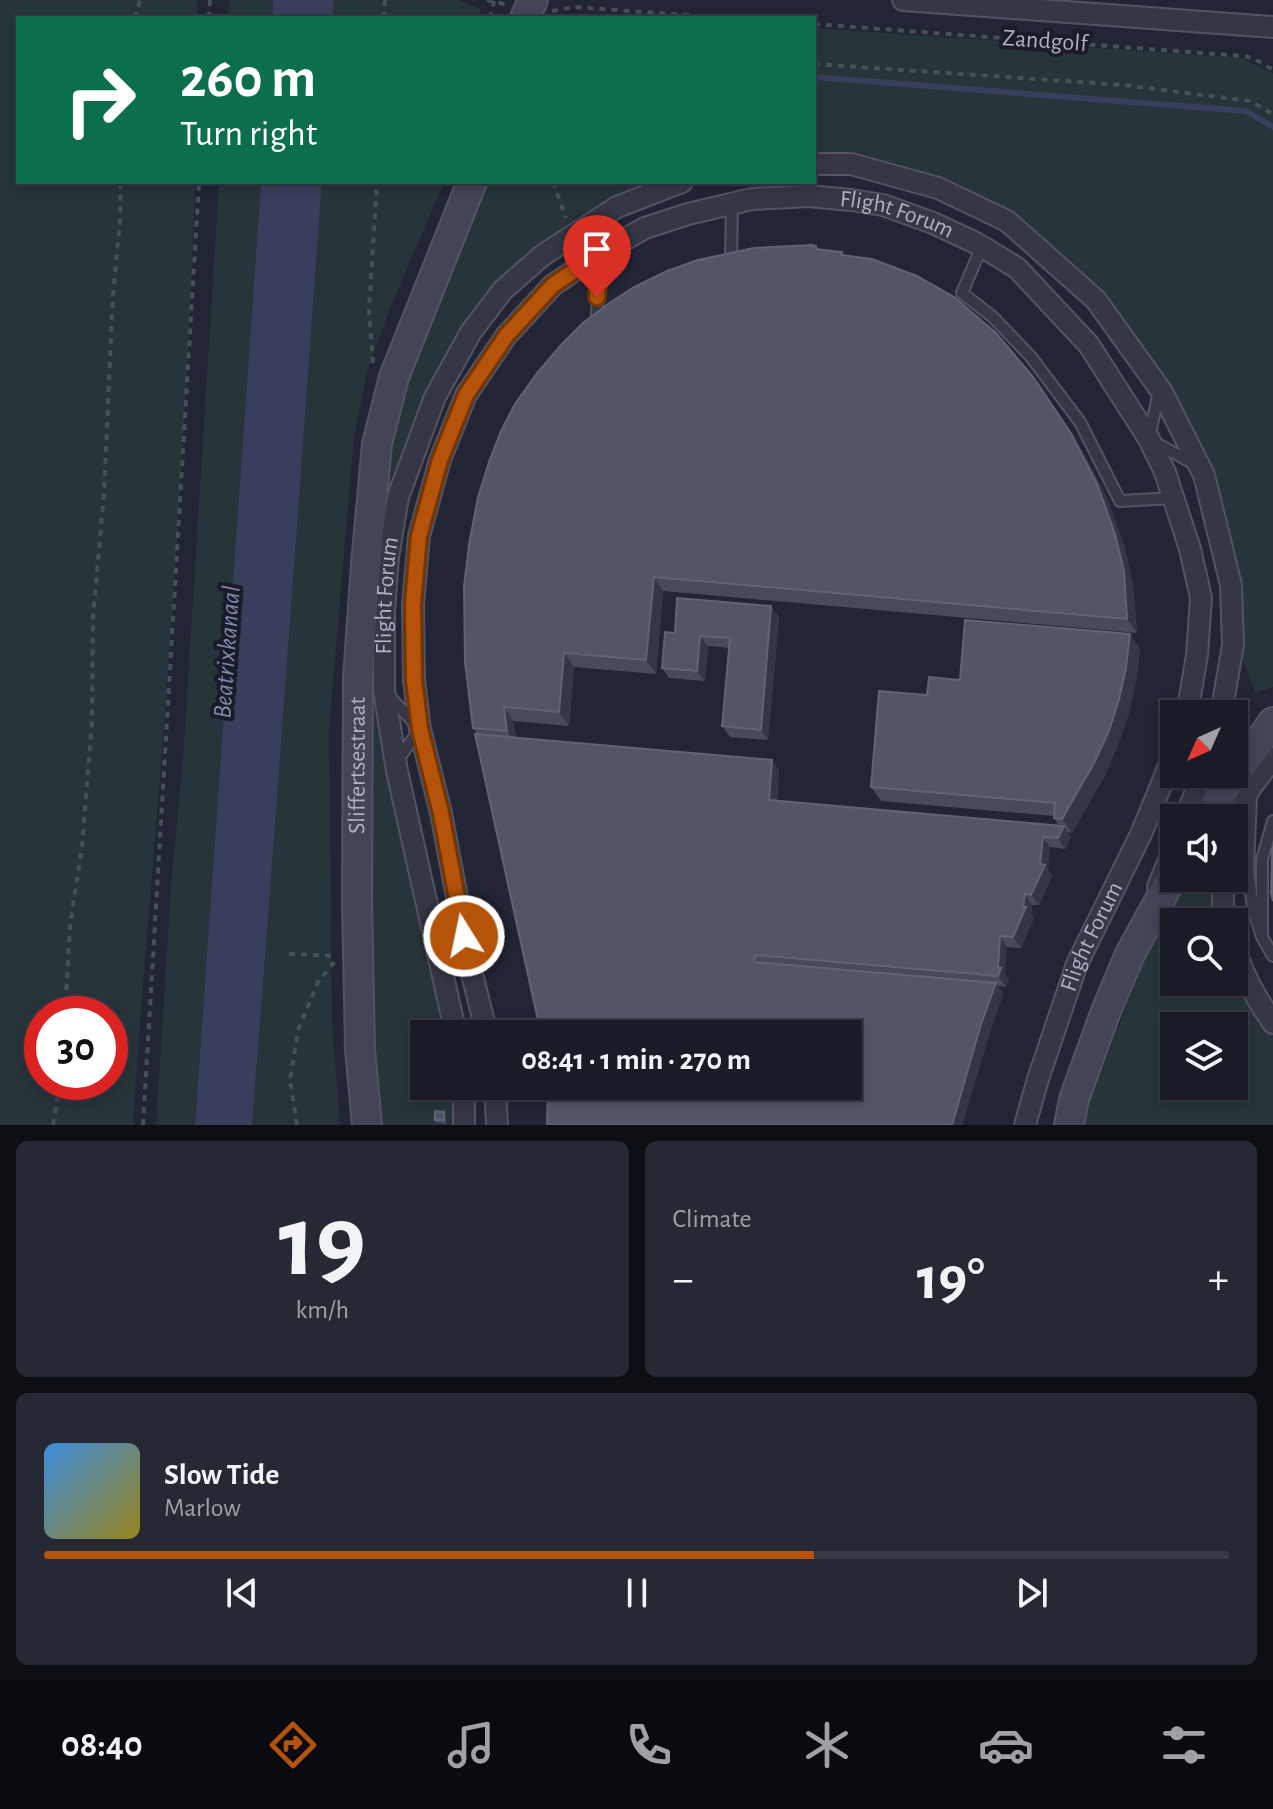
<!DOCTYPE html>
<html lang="en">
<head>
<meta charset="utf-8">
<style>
	:root { --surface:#191c27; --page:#262933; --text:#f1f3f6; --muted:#9fa1a7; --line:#373a44; --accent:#b45309 }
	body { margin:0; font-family:"Alegreya Sans",sans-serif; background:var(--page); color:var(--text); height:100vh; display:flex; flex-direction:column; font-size:30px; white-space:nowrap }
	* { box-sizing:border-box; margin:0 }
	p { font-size:26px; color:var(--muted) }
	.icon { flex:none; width:44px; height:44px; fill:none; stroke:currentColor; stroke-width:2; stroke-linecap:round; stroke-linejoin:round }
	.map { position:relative; height:1125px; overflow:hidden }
	.side { display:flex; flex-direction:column; gap:16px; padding:16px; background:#0e0f15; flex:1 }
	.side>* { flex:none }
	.hud { position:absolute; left:16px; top:16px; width:800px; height:168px; border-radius:0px; box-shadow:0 4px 12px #0003,0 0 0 2px var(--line); background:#0b6e4f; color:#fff; overflow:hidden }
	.needle { width:52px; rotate:225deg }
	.buttons { position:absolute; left:1160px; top:700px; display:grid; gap:16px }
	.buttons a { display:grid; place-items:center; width:88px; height:88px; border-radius:0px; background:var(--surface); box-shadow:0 4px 12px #0003,0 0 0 2px var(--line); font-size:40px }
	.speed { position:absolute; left:24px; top:996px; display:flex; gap:16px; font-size:40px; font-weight:700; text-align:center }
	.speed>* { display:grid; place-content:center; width:104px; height:104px; border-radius:50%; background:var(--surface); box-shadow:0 4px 12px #0003,0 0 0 2px var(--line); line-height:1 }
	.speed .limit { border:12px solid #d22; background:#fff; color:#111 }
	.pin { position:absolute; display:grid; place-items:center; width:68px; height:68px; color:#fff; margin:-82px -34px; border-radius:50% 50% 50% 0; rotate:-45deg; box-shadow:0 0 8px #0007 }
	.pin .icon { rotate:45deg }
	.me { position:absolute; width:88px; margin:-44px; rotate:350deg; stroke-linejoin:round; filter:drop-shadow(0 0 6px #0008) }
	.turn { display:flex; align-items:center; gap:28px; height:168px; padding:0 32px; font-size:36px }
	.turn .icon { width:104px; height:104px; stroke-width:2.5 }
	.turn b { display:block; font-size:56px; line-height:68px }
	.big { font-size:60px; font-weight:700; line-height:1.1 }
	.side .widget { flex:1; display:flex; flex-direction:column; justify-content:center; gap:12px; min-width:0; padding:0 28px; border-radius:12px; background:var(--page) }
	.side .dial { align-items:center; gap:0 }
	.dial b { font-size:104px; line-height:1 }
	.song { display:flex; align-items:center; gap:24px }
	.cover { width:96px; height:96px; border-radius:12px; background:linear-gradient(135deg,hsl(210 70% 55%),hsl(50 70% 35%)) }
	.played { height:8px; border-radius:4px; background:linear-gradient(90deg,var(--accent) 65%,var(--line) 65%) }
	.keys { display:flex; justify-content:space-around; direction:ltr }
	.heat { display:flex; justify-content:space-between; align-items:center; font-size:44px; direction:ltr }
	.side .tiles { flex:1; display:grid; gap:16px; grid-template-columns:1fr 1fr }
	.widget:last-child { grid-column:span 2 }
	.trip { position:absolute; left:410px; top:1020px; width:452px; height:80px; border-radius:0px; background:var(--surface); box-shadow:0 4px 12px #0003,0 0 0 2px var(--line); font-weight:700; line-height:80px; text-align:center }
	.menu { display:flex; height:128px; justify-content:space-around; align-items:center; background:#0a0b10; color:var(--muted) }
	.menu .icon { width:56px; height:56px }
	.menu .active { color:var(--accent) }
	.menu b { font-size:36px; color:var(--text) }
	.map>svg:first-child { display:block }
	.green { fill:#273439; fill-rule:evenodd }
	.water { fill:#383e5c }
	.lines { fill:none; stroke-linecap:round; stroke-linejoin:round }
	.stream { stroke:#383e5c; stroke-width:6 }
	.lane-casing { stroke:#525463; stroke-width:14 }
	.street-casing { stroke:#525463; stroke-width:24 }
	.secondary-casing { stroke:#525463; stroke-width:32 }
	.path { stroke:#455057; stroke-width:4; stroke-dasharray:6 6; stroke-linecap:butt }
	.lane { stroke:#353745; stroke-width:10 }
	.street { stroke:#353745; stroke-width:20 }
	.secondary { stroke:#434557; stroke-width:28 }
	.wall { fill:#464a5c }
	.shaded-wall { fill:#323647 }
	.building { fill:#515567; stroke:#606375; stroke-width:2 }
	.route-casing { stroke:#753606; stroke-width:20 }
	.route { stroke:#b45309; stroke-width:14 }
	.labels { text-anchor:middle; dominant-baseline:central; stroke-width:8; stroke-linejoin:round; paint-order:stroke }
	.street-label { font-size:24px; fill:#afb1c2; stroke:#1a1d29 }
	.water-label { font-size:26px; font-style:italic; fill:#8189ac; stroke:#1a1d29 }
</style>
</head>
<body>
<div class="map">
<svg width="1273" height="1125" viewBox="0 0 1273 1125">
	<rect width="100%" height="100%" fill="#212534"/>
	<!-- green -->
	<path class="green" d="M0,0H197V18H18V182H195C188,398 173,614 156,829C148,928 139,1026 133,1125H0ZM42,1014H110V1082H42Z
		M229,0H273L272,18H228Z
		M334,0H459L481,9L479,18H333Z
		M814,28L1242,58L1273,74V687L1255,693L1238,645L1239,585L1213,469L1171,389L1011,214L814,158Z
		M219,182H261L195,1125H156L171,884L183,759Z
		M322,182H444L390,308L367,373L354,437L329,731L332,1021L340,1125H252C277,811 299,496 322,182Z
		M482,182H665L539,250L423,404H421L420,417L377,645L451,1034H424V1086H457V1125H376L369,1061L372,594L395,408Z
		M1188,878H1216L1220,922H1174V982H1234V969L1273,1029V1125H1081L1144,961ZM1174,1026H1234V1086H1174Z"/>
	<!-- water -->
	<path class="water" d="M273,0H334L333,18H272Z
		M261,182H322C299,496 277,811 252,1125H195Z"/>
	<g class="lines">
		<!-- stream -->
		<path class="stream" d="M814,77L1246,111L1273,127"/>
		<defs>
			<path id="lane" d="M982,246L962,293L993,317L1031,357L1080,422L1120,501L1173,498
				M731,260L732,204
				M597,316L599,256
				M1159,391L1149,439L1194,464
				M387,694L420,729L397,761
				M1251,797L1248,869L1253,908L1262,937
				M1273,821L1262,860V937L1273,956"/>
			<g id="street">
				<path d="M903,0L1273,27"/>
				<path d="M814,164H851L938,188L1007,221L1096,300L1162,392L1204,475L1231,585L1233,645L1221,714"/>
				<path d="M1185,818L1203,774"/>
				<path d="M1234,818L1251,787L1273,758"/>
				<path d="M1223,878V905L1228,922"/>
				<path d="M1158,887L1174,847"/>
				<path d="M1234,944C1242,974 1256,998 1273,1023"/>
				<path id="s1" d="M456,1034L397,771L384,690V612L388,557L398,497L435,397L471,332L503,290L543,255L617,207L682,182"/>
				<path id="s2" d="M487,1034L470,966L441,813L420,729L414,680L413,604L419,536L440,460L466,395L506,336L553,285L599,254L645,228L688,214L752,199L809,196L851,200L883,205L933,223L976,243L1017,268L1089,345L1149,439L1165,472L1190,549L1201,598L1197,655L1187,714"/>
				<path d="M495,1086L497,1125"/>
				<path d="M464,1125V1086"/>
				<path id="s3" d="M1025,1125L1038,1079L1077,964L1141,834L1174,754"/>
			</g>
			<g id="secondary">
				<path d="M525,18L533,0"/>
				<path d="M1208,818L1222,793L1273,722"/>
				<path id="s4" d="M367,1125L360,1049L357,902L358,678L366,564L377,444L394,377L472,182"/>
				<path d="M1069,1125L1074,1099L1106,1011L1130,954L1174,874"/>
			</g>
		</defs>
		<!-- lane casing -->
		<use href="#lane" class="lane-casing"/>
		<!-- street casing -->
		<use href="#street" class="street-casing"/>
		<!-- secondary casing -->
		<use href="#secondary" class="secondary-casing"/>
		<!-- path -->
		<path class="path" d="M487,0L508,5
			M552,11L574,7L728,18
			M135,18L140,0
			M209,18L210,0
			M384,18L385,0
			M490,18L494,1
			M814,24L1243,56L1253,58L1273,70
			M814,64L1124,85L1250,101L1273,114
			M553,182L566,218
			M373,363L369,310L377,182
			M289,954L334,956
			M65,1014L70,926L82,846L92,722L93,617L104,493L113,295L120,221L121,182
			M53,1125L60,1082
			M143,1125L199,182
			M297,1125L290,1080L298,1030L318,982L335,961"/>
		<!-- lane -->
		<use href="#lane" class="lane"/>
		<!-- street -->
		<use href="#street" class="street"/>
		<!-- secondary -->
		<use href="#secondary" class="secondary"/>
	</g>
	<!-- wall -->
	<path class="wall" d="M818,249L842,252L844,255L1081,449L1107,498L1125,548L1133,585L1137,633L663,591L656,674L574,667L569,726L513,721L516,738L779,770L777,801L1059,826L1054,818V816L881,801L871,787L927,695L960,680L1140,648L1136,682L1129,713L1118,745L1104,777L1072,833L1068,832L1071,837L1065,849L1050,847L1048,869L1052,876L1039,905H1032L1031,914L1034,918L1021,948L1007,947L1005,974L1009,978L1006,987L998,986L1003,994L989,1035L962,1125L548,1089L540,1024L478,735L473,728Z
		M779,617L768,740L730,737L722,726L729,648L708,646L705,681L669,678L662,668L675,633Z
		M446,1115V1124L437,1123L435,1120Z"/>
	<!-- shaded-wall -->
	<path class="shaded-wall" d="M1034,378L1081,449L1107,498L1125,548L1133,585L1137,633L1127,619Z
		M654,577L663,591L656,674L646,660Z
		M771,606L779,617L768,740L761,730Z
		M1130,634L1140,648L1136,682L1129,713L1118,745L1104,777L1072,833L1062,819Z
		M700,636L708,646L705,681L697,671Z
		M564,653L574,667L569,726L559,712Z
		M504,707L513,721L517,745L507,731Z
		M772,760L779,770L776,811L769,800Z
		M1064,826L1071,837L1065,849L1058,838Z
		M1043,837L1050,847L1048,869L1052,876L1039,905L1031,895L1040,864Z
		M1025,894L1032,905L1031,914L1034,918L1021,948L1013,937L1023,907Z
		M1188,912L1190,915L1186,922L1184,919Z
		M1000,936L1007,947L1005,974L1009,978L1006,987L998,976V967Z
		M996,983L1003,994L989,1035L962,1125H952L981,1024Z"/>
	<!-- building -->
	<path class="building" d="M812,245L816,246V249L842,252L841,255L872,259L917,276L954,297L996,333L1034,378L1072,435L1097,484L1115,534L1124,571L1127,619L654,577L646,660L564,653L559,712L504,707L507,731L473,728L465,663L464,586L469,545L478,497L490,459L501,431L515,404L537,373L562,344L583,323L608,304L634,287L667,271L698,260L754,248Z
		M677,598L771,606L761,730L722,726L730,638L700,636L697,671L662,668L665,632L675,633Z
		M965,620L1130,634L1126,668L1119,699L1109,731L1094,763L1062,819L1054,818L1055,803L871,787L879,691L927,695L929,677L960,680Z
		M475,734L772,760L769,800L1064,826L1058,838L1043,837L1040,864L1045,865L1031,895L1025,894L1023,907H1026L1013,937L1000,936L998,967L1001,968L998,976L755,955L754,962L996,983L981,1024L952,1125H547L548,1086H848V1034H541Z
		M1273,846V901L1271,893L1272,853Z
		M1180,907L1188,912L1184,919L1176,915Z
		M435,1111L444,1112V1120H435Z"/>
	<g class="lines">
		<defs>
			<path id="route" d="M464,936L441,813L420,729L414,680L413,604L419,536L440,460L466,395L506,336L553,285L599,254L597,297"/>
		</defs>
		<!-- route casing -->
		<use href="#route" class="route-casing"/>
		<!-- route -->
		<use href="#route" class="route"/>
	</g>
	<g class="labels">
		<!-- street labels -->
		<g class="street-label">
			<text transform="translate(1045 41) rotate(4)">Zandgolf</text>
			<text stroke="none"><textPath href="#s2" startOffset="1162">Flight Forum</textPath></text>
			<text stroke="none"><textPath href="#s1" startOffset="446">Flight Forum</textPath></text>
			<text stroke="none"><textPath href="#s4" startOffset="360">Sliffertsestraat</textPath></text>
			<text stroke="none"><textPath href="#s3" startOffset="200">Flight Forum</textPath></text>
		</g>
		<!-- water labels -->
		<g class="water-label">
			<text transform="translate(227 652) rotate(-86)">Beatrixkanaal</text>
		</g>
	</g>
</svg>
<div class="buttons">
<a><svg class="needle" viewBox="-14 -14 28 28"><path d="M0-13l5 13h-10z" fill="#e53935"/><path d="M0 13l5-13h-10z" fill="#9fa1a7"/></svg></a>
<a><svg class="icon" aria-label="sound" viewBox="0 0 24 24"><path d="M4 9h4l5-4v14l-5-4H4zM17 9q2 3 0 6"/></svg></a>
<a><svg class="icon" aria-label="search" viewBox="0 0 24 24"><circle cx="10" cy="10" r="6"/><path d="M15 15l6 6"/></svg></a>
<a><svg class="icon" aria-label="layers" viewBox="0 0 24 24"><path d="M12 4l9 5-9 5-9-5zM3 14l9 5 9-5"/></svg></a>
</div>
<div class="speed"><div class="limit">30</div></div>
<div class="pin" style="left:597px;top:297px;background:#d93025"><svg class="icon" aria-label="arrive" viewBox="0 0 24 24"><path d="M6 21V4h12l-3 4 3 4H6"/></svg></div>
<svg class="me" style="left:464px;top:936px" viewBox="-20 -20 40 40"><circle r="17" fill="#b45309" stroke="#fff" stroke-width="3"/><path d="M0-11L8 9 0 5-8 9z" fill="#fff"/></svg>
<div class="trip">08:41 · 1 min · 270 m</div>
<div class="hud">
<div class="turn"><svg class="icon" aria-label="right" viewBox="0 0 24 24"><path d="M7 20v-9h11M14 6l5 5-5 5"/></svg><div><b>260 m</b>Turn right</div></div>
</div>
</div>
<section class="side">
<div class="tiles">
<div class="widget dial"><b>19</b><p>km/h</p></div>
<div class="widget"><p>Climate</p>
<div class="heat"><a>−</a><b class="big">19°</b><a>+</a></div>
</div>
<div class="widget">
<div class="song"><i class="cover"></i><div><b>Slow Tide</b><p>Marlow</p></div></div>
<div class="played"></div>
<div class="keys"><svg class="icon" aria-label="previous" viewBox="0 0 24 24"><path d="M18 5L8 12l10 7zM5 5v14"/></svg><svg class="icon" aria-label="pause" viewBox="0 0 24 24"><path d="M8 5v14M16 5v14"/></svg><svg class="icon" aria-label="next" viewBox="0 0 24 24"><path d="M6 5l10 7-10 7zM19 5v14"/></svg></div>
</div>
</div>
</section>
<nav class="menu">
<b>08:40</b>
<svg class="icon active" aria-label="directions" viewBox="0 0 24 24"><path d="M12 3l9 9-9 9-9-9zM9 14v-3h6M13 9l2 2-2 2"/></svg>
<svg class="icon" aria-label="music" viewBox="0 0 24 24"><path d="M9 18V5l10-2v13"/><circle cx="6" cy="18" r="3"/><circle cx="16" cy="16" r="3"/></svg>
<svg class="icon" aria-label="phone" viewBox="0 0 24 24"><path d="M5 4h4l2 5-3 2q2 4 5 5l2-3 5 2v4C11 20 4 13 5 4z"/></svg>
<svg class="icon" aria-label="climate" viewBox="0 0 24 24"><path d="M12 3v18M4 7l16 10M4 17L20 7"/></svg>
<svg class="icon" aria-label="car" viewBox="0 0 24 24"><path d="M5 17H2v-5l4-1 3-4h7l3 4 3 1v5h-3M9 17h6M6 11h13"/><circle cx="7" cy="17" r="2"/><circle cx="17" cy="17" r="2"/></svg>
<svg class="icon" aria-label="filters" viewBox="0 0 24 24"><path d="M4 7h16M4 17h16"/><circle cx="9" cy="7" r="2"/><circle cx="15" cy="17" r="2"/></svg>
</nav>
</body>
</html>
